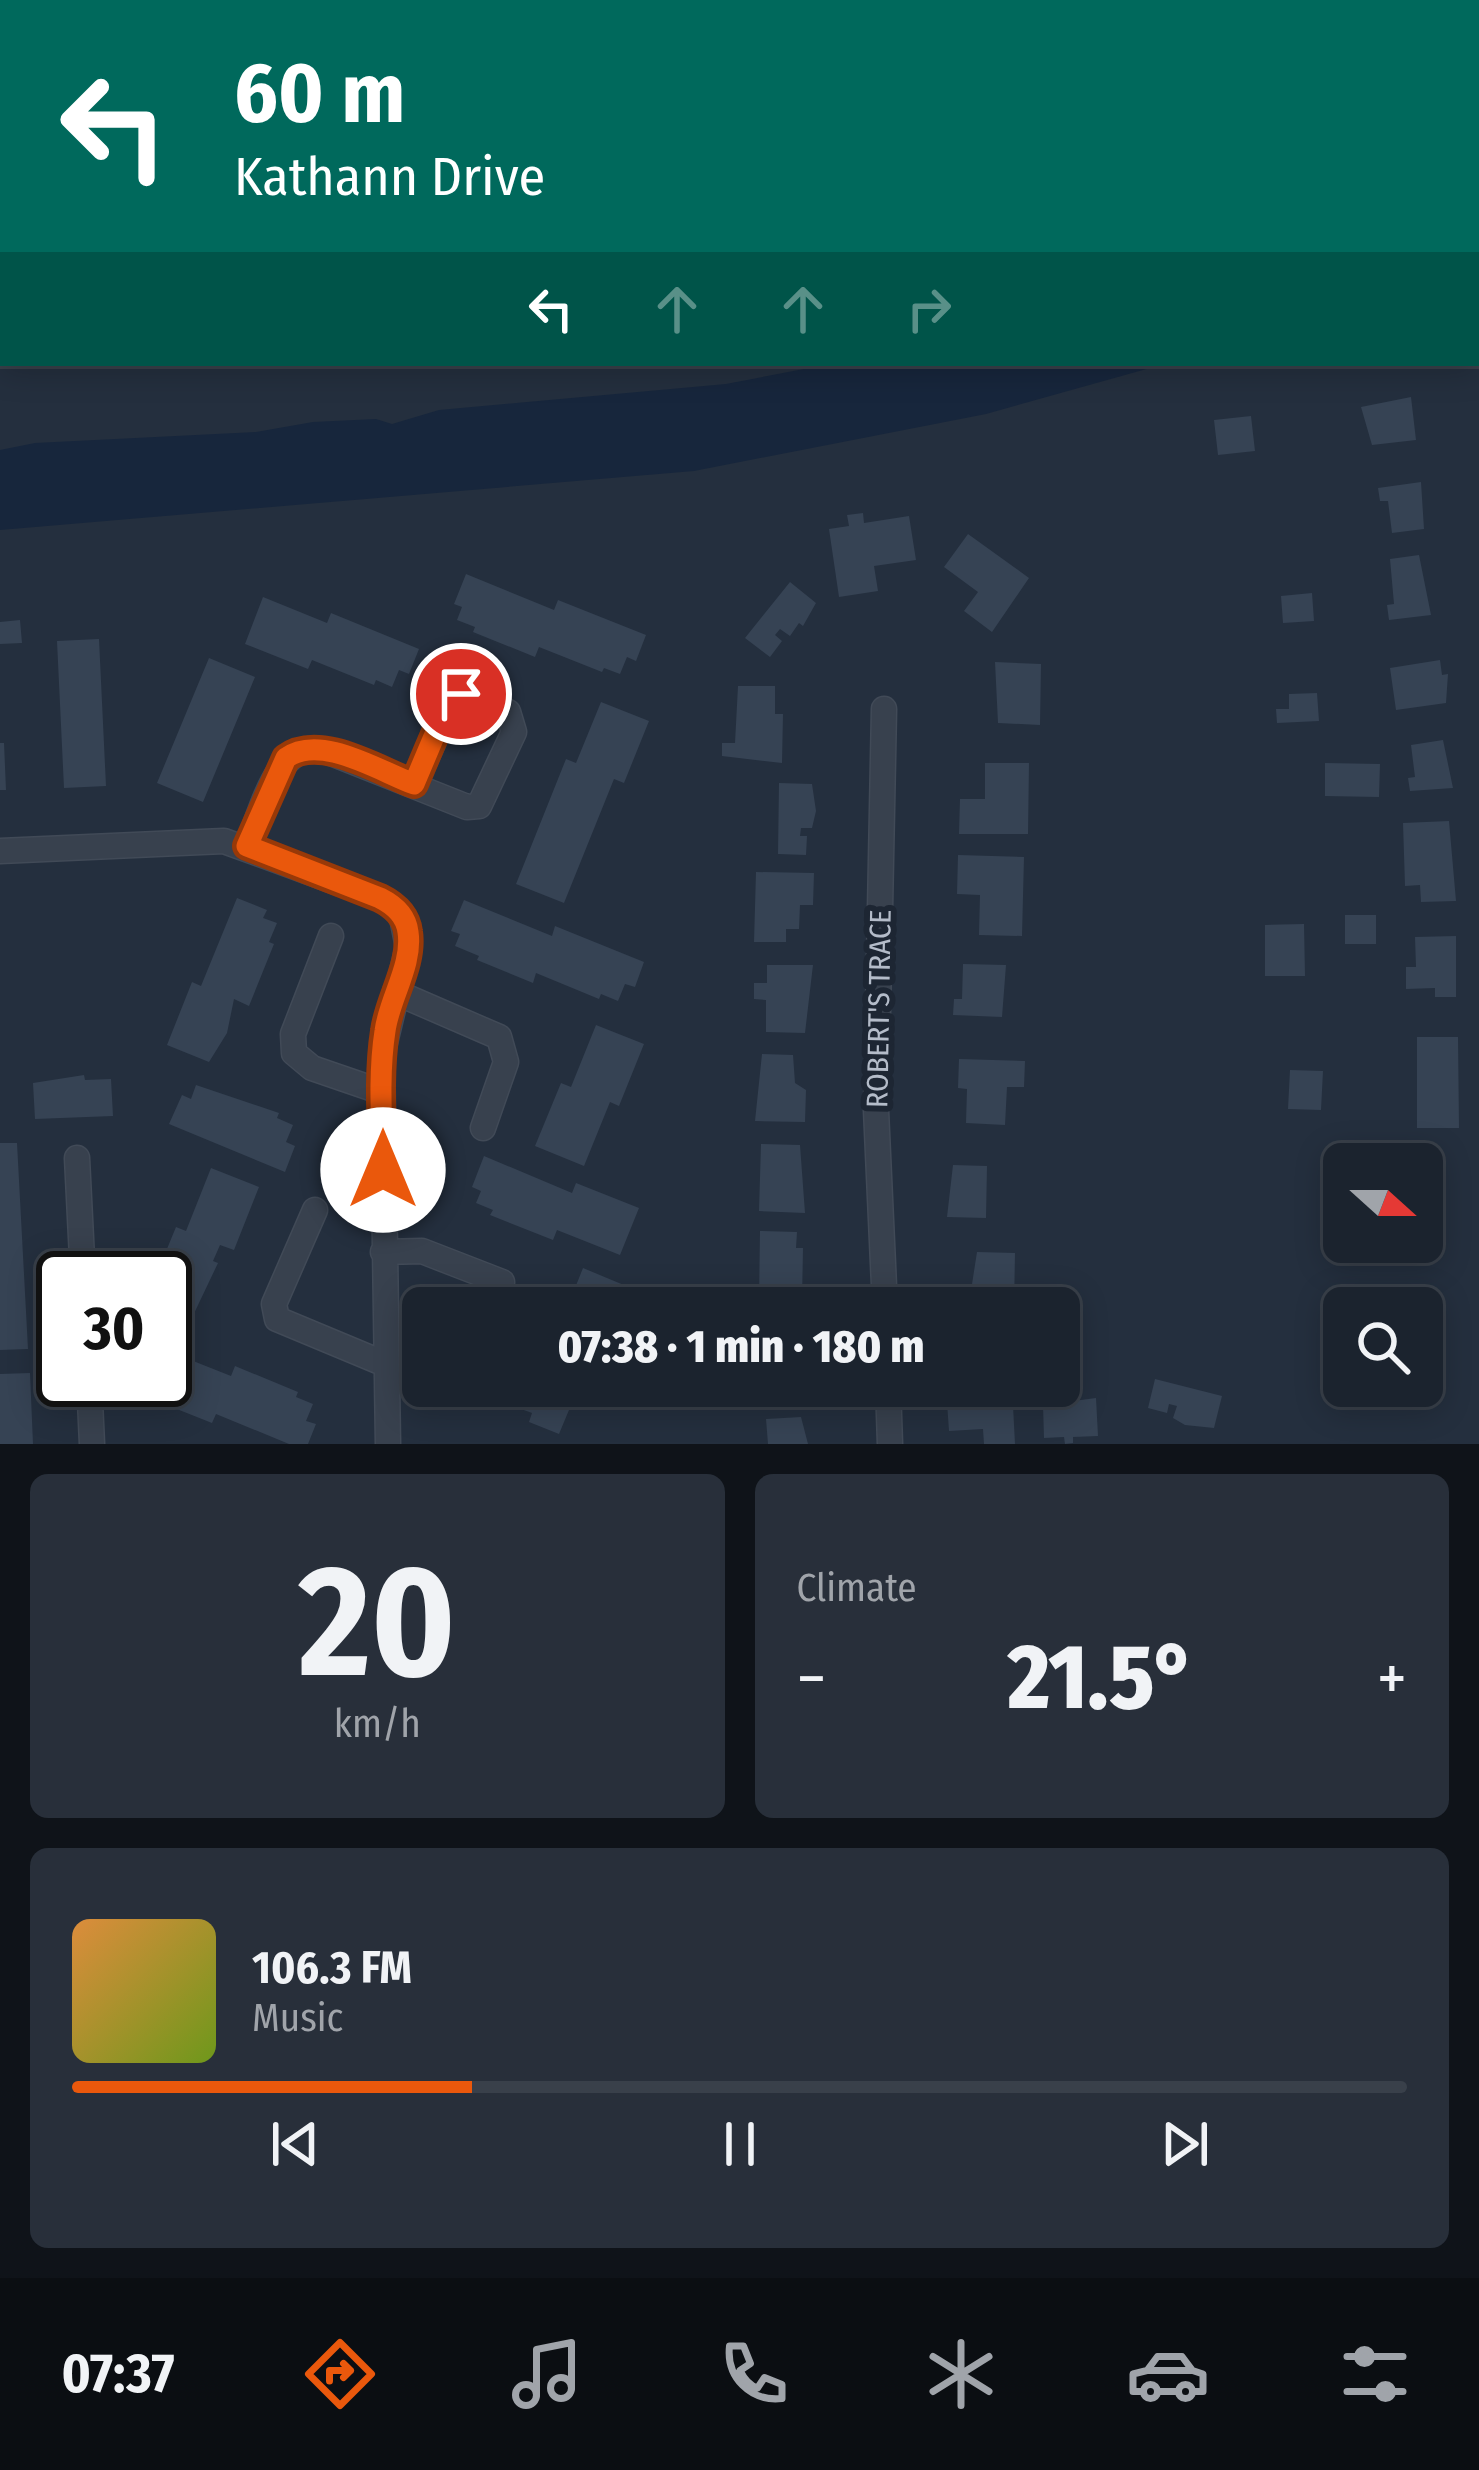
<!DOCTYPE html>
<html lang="en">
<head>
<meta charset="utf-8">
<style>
	:root { --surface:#1b232e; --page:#282f3a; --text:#f1f3f6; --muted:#a0a4aa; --line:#39404a; --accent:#ea580c }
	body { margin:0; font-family:"Fira Sans Condensed",sans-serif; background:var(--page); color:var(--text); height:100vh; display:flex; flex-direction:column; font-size:45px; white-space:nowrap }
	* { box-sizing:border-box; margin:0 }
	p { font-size:39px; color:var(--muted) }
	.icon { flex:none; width:66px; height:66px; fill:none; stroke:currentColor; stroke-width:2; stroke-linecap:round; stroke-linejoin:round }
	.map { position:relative; height:1444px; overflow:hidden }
	.sheet { display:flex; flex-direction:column; gap:30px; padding:30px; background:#0f1319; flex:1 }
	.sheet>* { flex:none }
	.banner { position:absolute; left:0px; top:0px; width:1479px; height:366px; box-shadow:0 6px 30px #0003,0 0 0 3px var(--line); background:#00695c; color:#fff; overflow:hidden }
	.needle { width:78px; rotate:111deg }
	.tools { position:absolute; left:1323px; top:1143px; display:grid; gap:24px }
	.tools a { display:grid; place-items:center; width:120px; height:120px; border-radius:18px; background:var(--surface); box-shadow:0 6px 30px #0003,0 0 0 3px var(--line); font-size:60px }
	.speed { position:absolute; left:36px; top:1251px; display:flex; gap:24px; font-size:60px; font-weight:700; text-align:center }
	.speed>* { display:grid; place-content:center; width:156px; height:156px; border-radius:50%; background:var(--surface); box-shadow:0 6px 30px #0003,0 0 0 3px var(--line); line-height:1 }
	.speed .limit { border:6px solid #111; border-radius:18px; background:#fff; color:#111 }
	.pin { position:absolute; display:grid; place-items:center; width:102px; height:102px; color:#fff; margin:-51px; border:6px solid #fff; border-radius:50%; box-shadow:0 3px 12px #0007 }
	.me { position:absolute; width:132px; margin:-66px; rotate:0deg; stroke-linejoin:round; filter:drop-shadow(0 0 9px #0008) }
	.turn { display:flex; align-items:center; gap:42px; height:252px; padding:0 36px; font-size:54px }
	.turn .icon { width:156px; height:156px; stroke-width:2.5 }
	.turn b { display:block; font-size:84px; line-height:102px }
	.lanes { display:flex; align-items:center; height:114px; padding:0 36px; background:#0003; justify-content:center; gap:60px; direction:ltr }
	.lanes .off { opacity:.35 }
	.big { font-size:90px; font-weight:800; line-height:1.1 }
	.sheet .tile { flex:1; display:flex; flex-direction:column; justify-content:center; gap:18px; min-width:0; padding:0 42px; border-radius:18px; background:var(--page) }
	.sheet .dial { align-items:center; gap:0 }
	.dial b { font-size:156px; line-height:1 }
	.song { display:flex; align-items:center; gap:36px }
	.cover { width:144px; height:144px; border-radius:18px; background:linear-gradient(135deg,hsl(30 70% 55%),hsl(80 70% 35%)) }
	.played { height:12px; border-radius:6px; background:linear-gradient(90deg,var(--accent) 30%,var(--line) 30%) }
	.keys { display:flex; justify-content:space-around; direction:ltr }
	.heat { display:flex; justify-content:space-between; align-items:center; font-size:66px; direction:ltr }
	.sheet .tiles { flex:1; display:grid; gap:30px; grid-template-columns:1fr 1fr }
	.tile:last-child { grid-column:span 2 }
	.trip { position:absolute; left:402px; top:1287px; width:678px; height:120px; border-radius:18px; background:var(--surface); box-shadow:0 6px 30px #0003,0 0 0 3px var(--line); font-weight:800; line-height:120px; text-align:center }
	.dock { display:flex; height:192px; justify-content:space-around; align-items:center; background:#0b0e12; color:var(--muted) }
	.dock .icon { width:84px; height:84px }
	.dock .on { color:var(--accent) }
	.dock b { font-size:54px; color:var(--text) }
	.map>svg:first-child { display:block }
	.water { fill:#17263c }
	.building { fill:#364354 }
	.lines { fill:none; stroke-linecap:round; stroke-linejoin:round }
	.minor-casing { stroke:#414a57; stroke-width:27 }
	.minor { stroke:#38414e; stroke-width:24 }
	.route-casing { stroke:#983908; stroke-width:30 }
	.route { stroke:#ea580c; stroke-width:21 }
	.labels { text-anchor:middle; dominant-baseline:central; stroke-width:12; stroke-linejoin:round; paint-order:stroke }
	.street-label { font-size:30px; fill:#b4bcc9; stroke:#1d2633 }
</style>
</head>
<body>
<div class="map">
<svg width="1479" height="1444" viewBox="0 0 1479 1444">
	<rect width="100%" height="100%" fill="#242f3e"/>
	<!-- water -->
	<path class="water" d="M835,363H1168L986,414L694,471L0,530V450L35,443L256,432L313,422L376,419L392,424L439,410L726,384Z"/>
	<!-- building -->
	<path class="building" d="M1411,397L1416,440L1372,445L1361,407Z
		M1251,416L1255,451L1218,455L1214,420Z
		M1421,482L1424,529L1392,533L1388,501H1380L1378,488Z
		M863,513L864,523L909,516L916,560L874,566L878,591L839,597L829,529L849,526L847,515Z
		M968,534L1029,578L992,632L964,611L978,592L944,567Z
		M1419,555L1431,615L1389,620L1387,605L1394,604L1390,559Z
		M466,574L554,610L558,600L646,635L636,661L627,657L620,674L604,668L602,672L539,647L535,657L473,632L475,627L457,620L462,607L454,604Z
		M790,582L816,603L803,626L799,623L790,636L780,629L775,635L782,641L770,657L745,638Z
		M1312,593L1314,621L1283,623L1281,596Z
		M263,597L327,623L331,613L419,649L409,674L399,670L392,687L376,680L374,685L312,660L308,669L245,644Z
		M20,620L22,643L0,644V622Z
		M99,639L106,786L64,788L57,641Z
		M209,658L255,677L203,802L157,783Z
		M1440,660L1442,675L1448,674L1446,703L1396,710L1390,668Z
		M995,662L1041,664L1040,725L998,723Z
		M738,686H775V714H783L782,763L722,756V743H735Z
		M1317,693L1319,721L1277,723L1276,709H1289V694Z
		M601,702L649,721L624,783L614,779L564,903L516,884L566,759L576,763Z
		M1443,740L1453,788L1410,791L1408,778L1415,777L1411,745Z
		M0,743H4L6,790H0Z
		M985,763H1029L1028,834H959L960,799H985Z
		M1325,763L1380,764L1379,797L1325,796Z
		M779,783L812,784L816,811L812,828H801L800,836H807L806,855L778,854Z
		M1449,821L1456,901L1421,902L1420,885L1405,886L1403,823Z
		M958,855L1024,857L1022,936L979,935L980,895L957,894Z
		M756,872L814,873L813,905H800L799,929H786V942H754Z
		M237,898L267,910L263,918L277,923L269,942L274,944L249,1006L234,999L227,1033L209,1062L167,1045L192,982L201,986Z
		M464,900L552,936L555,926L644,962L635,987L625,984L618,1001L601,994L599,999L536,973L533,983L477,960L479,956L455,946L460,934L451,931Z
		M1345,915H1376V944H1345Z
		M1304,924L1305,976H1265V925Z
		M1456,936V997H1435V988L1406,989V967H1416L1415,937Z
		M963,964L1006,965L1002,1017L953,1015L954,999H962Z
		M767,965H813L805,1033L766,1032V1000L754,999V983H767Z
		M596,1025L644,1044L619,1106L610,1102L584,1166L535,1146L561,1083L571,1087Z
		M1417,1037H1458L1459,1128H1417Z
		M762,1054L793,1055L795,1083L806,1090L805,1122L755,1121Z
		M959,1059L1025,1061L1024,1087H1007L1005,1125L966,1123L967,1089L958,1088Z
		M1290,1070L1323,1071L1321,1110L1288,1109Z
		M84,1075L85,1080L111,1079L113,1116L35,1119L33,1083Z
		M196,1085L279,1113L277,1118L293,1125L286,1142L295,1146L285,1172L169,1124L182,1095L191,1099Z
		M0,1143H17L28,1349L0,1350Z
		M761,1144L800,1145L805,1213L759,1211Z
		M484,1156L572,1193L576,1183L639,1208L620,1255L557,1230L553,1240L490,1215L493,1210L476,1203L481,1191L472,1187Z
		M953,1165L987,1166L986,1218L947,1217Z
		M211,1168L259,1187L234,1250L220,1245L213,1261L218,1263L189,1324L170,1316L165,1329V1278H155L176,1227L186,1231Z
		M760,1231L797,1232L796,1248H803L802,1301L759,1300Z
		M977,1252L1015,1253L1014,1308H946L947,1296L970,1297Z
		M583,1268L631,1288L623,1308H567Z
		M168,1351L231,1376L235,1366L298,1392L296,1397L313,1404L306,1421L316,1424L308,1444H289L216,1414L212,1423L149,1398L157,1380H165Z
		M30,1373L33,1444H0V1374Z
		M1155,1379L1222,1396L1214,1428L1185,1425L1173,1418L1177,1406L1169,1404L1167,1413L1148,1408Z
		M524,1386H579L559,1434L529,1422L532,1413L521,1409Z
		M759,1386H802V1396L759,1395Z
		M1012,1386L1015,1444H984L983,1429L949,1431L946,1388Z
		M1096,1398L1098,1436L1073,1437V1443L1065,1444L1064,1437L1044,1438L1043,1405Z
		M801,1417L808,1444H768L766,1419Z"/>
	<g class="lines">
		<defs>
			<path id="minor" d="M56,0L58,3
				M436,0L438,3
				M884,709L876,1110L885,1308
				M247,846C262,812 276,742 321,749L467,807L479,806L514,732L508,712L469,696L454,697L414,785
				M0,851L224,841L380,898L401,913L408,947L382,1055L388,1444
				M331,936L293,1034L294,1053L312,1068L382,1092
				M395,992L499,1037L506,1062L483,1128
				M77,1158L83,1278
				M315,1210L274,1304L277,1319L385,1364
				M383,1252L422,1251L502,1282L492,1308
				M89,1380L92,1444
				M888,1386L890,1444
				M460,1390L461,1386"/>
		</defs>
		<!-- minor casing -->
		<use href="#minor" class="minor-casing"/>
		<!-- minor -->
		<use href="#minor" class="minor"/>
	</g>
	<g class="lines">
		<defs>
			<path id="route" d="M383,1170C382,1124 378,1076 385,1031C389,999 413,965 408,932C406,915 394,905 380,898L247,846L286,758C320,733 379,771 414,784L449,701L461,694"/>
		</defs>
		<!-- route casing -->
		<use href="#route" class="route-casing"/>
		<!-- route -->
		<use href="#route" class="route"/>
	</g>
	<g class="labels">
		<!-- street labels -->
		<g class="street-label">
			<text transform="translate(879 1009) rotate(-89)">ROBERT'S TRACE</text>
		</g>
	</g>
</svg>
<div class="tools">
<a><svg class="needle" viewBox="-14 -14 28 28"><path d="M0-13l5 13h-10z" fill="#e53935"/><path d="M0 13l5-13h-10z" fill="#a0a4aa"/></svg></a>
<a><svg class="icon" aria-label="search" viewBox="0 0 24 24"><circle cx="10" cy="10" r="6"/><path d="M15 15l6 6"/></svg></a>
</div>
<div class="speed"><div class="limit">30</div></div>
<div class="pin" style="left:461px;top:694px;background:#d93025"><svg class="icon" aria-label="arrive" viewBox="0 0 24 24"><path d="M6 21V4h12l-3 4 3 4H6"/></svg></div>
<svg class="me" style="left:383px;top:1170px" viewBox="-20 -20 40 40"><circle r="19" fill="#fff"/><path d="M0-13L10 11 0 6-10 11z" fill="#ea580c"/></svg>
<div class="trip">07:38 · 1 min · 180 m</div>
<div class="banner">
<div class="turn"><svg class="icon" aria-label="left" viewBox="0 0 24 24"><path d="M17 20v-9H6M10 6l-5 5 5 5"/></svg><div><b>60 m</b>Kathann Drive</div></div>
<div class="lanes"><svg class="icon" aria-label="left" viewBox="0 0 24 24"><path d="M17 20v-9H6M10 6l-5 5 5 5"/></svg><svg class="icon off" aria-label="ahead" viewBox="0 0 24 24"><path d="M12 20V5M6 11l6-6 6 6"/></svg><svg class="icon off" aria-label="ahead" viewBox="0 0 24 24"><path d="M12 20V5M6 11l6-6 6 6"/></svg><svg class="icon off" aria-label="right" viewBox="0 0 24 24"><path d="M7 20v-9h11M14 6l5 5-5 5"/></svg></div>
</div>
</div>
<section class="sheet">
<div class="tiles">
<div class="tile dial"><b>20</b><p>km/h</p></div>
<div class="tile"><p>Climate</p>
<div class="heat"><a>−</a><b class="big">21.5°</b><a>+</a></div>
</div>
<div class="tile">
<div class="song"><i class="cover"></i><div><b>106.3 FM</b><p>Music</p></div></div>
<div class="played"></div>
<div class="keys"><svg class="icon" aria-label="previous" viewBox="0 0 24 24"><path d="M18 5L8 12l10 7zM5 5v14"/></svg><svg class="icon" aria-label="pause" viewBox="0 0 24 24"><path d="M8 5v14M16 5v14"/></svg><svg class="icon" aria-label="next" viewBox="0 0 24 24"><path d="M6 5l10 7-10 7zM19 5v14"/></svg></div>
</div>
</div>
</section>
<nav class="dock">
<b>07:37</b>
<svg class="icon on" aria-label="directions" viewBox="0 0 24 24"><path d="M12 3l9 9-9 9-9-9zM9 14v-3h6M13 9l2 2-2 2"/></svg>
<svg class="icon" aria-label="music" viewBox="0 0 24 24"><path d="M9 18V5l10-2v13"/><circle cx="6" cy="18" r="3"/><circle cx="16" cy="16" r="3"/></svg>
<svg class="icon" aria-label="phone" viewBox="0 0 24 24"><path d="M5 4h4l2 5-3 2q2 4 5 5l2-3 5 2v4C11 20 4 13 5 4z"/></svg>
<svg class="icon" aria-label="climate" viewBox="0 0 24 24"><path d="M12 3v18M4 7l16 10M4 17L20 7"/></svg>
<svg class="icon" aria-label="car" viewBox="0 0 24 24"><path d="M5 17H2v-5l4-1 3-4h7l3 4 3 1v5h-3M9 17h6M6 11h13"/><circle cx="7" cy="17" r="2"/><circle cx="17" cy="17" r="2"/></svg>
<svg class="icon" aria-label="filters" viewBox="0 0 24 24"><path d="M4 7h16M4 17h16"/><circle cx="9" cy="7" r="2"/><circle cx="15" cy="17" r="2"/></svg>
</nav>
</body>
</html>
